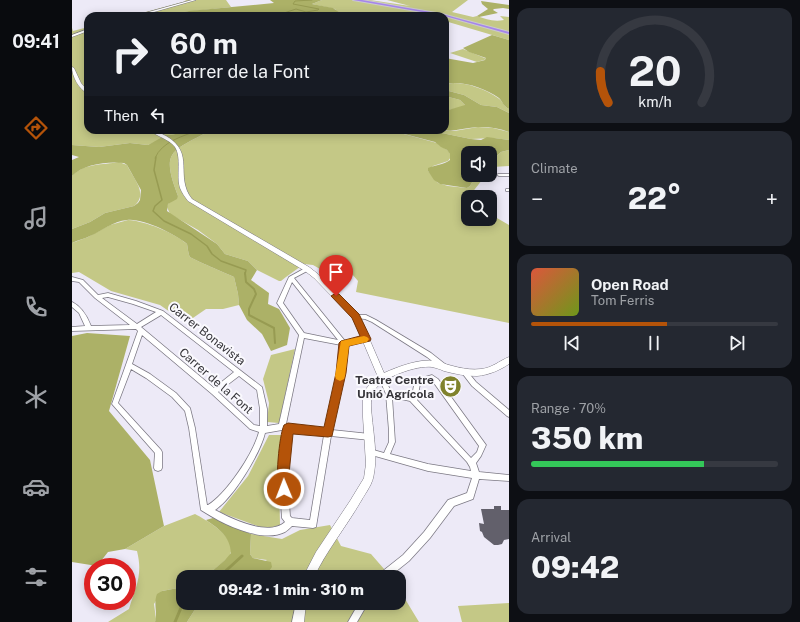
<!DOCTYPE html>
<html lang="en">
<head>
<meta charset="utf-8">
<style>
	:root { --surface:#171b24; --page:#242831; --text:#f1f3f6; --muted:#9ea1a6; --line:#363941; --accent:#b45309 }
	body { margin:0; font-family:"Public Sans",sans-serif; background:var(--page); color:var(--text); height:100vh; display:flex; flex-direction:column; font-size:15px; white-space:nowrap }
	* { box-sizing:border-box; margin:0 }
	p { font-size:13px; color:var(--muted) }
	.icon { flex:none; width:22px; height:22px; fill:none; stroke:currentColor; stroke-width:2; stroke-linecap:round; stroke-linejoin:round }
	.map { position:relative; flex:1; overflow:hidden }
	.drawer { display:flex; flex-direction:column; gap:8px; padding:8px; background:#0d0f14; width:291px }
	.drawer>* { flex:none }
	.banner { position:absolute; left:12px; top:12px; width:365px; height:122px; border-radius:12px; box-shadow:0 2px 10px #0003; background:#171b24; color:var(--text); overflow:hidden }
	.buttons { position:absolute; left:389px; top:146px; display:grid; gap:8px }
	.buttons a { display:grid; place-items:center; width:36px; height:36px; border-radius:8px; background:var(--surface); box-shadow:0 2px 10px #0003; font-size:20px }
	.speed { position:absolute; left:12px; top:558px; display:flex; gap:8px; font-size:20px; font-weight:700; text-align:center }
	.speed>* { display:grid; place-content:center; width:52px; height:52px; border-radius:50%; background:var(--surface); box-shadow:0 2px 10px #0003; line-height:1 }
	.speed .limit { border:6px solid #d22; background:#fff; color:#111 }
	.pin { position:absolute; display:grid; place-items:center; width:34px; height:34px; color:#fff; margin:-41px -17px; border-radius:50% 50% 50% 0; rotate:-45deg; box-shadow:0 0 4px #0007 }
	.pin .icon { rotate:45deg }
	.me { position:absolute; width:44px; margin:-22px; rotate:359deg; stroke-linejoin:round; filter:drop-shadow(0 0 3px #0008) }
	.turn { display:flex; align-items:center; gap:14px; height:84px; padding:0 20px; font-size:18px }
	.turn .icon { width:52px; height:52px; stroke-width:2.5 }
	.turn b { display:block; font-size:28px; line-height:34px }
	.then { display:flex; align-items:center; height:38px; padding:0 20px; background:#0003; gap:8px; font-size:15px }
	.big { font-size:30px; font-weight:800; line-height:1.1 }
	.drawer .tile { flex:1; display:flex; flex-direction:column; justify-content:center; gap:6px; min-width:0; padding:0 14px; border-radius:12px; background:var(--page) }
	.drawer .dial { align-items:center; gap:0 }
	.dial svg { height:104px; overflow:visible; fill:none; stroke:var(--line); stroke-width:7; stroke-linecap:round; text-anchor:middle }
	.dial text { fill:var(--text); stroke:none }
	.song { display:flex; align-items:center; gap:12px }
	.cover { width:48px; height:48px; border-radius:6px; background:linear-gradient(135deg,hsl(10 70% 55%),hsl(80 70% 35%)) }
	.played { height:4px; border-radius:2px; background:linear-gradient(90deg,var(--accent) 55%,var(--line) 55%) }
	.keys { display:flex; justify-content:space-around; direction:ltr }
	.heat { display:flex; justify-content:space-between; align-items:center; font-size:22px; direction:ltr }
	.charge { height:6px; border-radius:3px; background:linear-gradient(90deg,#34c759 70%,var(--line) 0) }
	.trip { position:absolute; left:104px; top:570px; width:230px; height:40px; border-radius:12px; background:var(--surface); box-shadow:0 2px 10px #0003; font-weight:800; line-height:40px; text-align:center }
	main { display:flex; flex:1; min-height:0 }
	.menu { display:flex; flex-direction:column; width:72px; justify-content:space-around; align-items:center; background:#090b0e; color:var(--muted) }
	.menu .icon { width:28px; height:28px }
	.menu .on { color:var(--accent) }
	.menu b { font-size:18px; color:var(--text) }
	.map>svg:first-child { display:block }
	.green { fill:#c4c886 }
	.forest { fill:#acb167 }
	.lines { fill:none; stroke-linecap:round; stroke-linejoin:round }
	.stream-far3 { stroke:#979b52; stroke-width:1 }
	.stream-far2 { stroke:#979b52; stroke-width:1.5 }
	.stream-far1 { stroke:#979b52; stroke-width:2 }
	.stream { stroke:#979b52; stroke-width:3 }
	.building { fill:#62606b }
	.minor-casing { stroke:#7c7984; stroke-width:1.5 }
	.tertiary-casing { stroke:#7c7984; stroke-width:1 }
	.motorway-casing { stroke:#cbcacc; stroke-width:2 }
	.minor { fill:#fff; fill-rule:evenodd }
	.tertiary { fill:#fff; fill-rule:evenodd }
	.motorway { fill:#a584ec; fill-rule:evenodd }
	.route { fill:#b45309; stroke:#753606 }
	.slow { fill:#f59e0b }
	.labels { text-anchor:middle; dominant-baseline:central; stroke-width:4; stroke-linejoin:round; paint-order:stroke }
	.street-label { font-size:12px; fill:#36353a; stroke:#faf9fe }
	.poi-label { font-size:12px; font-weight:bold; fill:#36353a; stroke:#faf9fe; text-anchor:end }
</style>
</head>
<body>
<main>
<nav class="menu">
<b>09:41</b>
<svg class="icon on" aria-label="directions" viewBox="0 0 24 24"><path d="M12 3l9 9-9 9-9-9zM9 14v-3h6M13 9l2 2-2 2"/></svg>
<svg class="icon" aria-label="music" viewBox="0 0 24 24"><path d="M9 18V5l10-2v13"/><circle cx="6" cy="18" r="3"/><circle cx="16" cy="16" r="3"/></svg>
<svg class="icon" aria-label="phone" viewBox="0 0 24 24"><path d="M5 4h4l2 5-3 2q2 4 5 5l2-3 5 2v4C11 20 4 13 5 4z"/></svg>
<svg class="icon" aria-label="climate" viewBox="0 0 24 24"><path d="M12 3v18M4 7l16 10M4 17L20 7"/></svg>
<svg class="icon" aria-label="car" viewBox="0 0 24 24"><path d="M5 17H2v-5l4-1 3-4h7l3 4 3 1v5h-3M9 17h6M6 11h13"/><circle cx="7" cy="17" r="2"/><circle cx="17" cy="17" r="2"/></svg>
<svg class="icon" aria-label="filters" viewBox="0 0 24 24"><path d="M4 7h16M4 17h16"/><circle cx="9" cy="7" r="2"/><circle cx="15" cy="17" r="2"/></svg>
</nav>
<div class="map">
<svg width="437" height="622" viewBox="0 0 437 622">
	<rect width="100%" height="100%" fill="#edeaf7"/>
	<!-- green -->
	<path class="green" d="M113,0H154L159,7L113,12L96,16H59L114,1Z
		M250,0H298L338,6L315,0H396L380,12L401,17L405,16C414,19 421,22 432,20L428,16L437,17V40L373,21V16H264L267,15L263,9L240,4Z
		M16,27V81L13,83L16,84V130H115L87,140L76,145L58,143L27,147L0,145V28L1,31Z
		M391,49L415,59L405,62L378,53Z
		M381,83C396,83 413,89 426,98C431,101 431,106 437,109V113L425,107L409,105L392,95L373,90V84Z
		M373,96L388,100L394,106L373,111Z
		M406,127L421,128L437,132V140L421,138L399,139L355,130L382,131Z
		M139,130H317L365,143C370,148 378,149 379,157L376,161L361,166L356,171L366,183L376,186L395,188L398,186L404,175H414L399,194L401,197H396V219H418V214L437,225V323L284,292L286,281L280,274L266,267L248,269L241,265L232,264L214,277L209,281H207L185,270L176,261L153,254L145,244L126,230L98,214L95,207L96,204L106,196C88,149 100,152 139,130Z
		M437,150V166L420,167L418,169V162L429,152Z
		M47,162L55,165C61,178 77,194 62,206L33,213L18,222L0,229V176C12,163 31,165 47,162Z
		M56,220C74,221 102,233 115,244C116,248 116,254 118,257C120,259 156,274 162,277L166,294L167,305L151,309H134L118,320L108,319L88,305L39,291L7,272L0,273V243L16,237L38,225Z
		M223,349L207,423L195,422L197,403L191,379L199,355Z
		M197,435H214L207,477L208,525L194,529L147,512L176,476Z
		M123,514C136,521 168,539 157,557L133,577H111V587L90,591L82,604L84,619L83,622H36L57,609C64,586 71,575 65,551L53,549L92,526Z
		M258,525L269,546L299,554L319,577H160L170,571L178,570L195,560L181,558L178,554L179,534L210,539L228,530Z
		M327,589L347,622H115L122,611L131,603H327Z
		M437,603V622H390L386,606Z"/>
	<!-- forest -->
	<path class="forest" d="M198,0H250L240,4L261,8L268,13L264,16H96L117,11L202,3Z
		M409,1L437,5V9L431,8L422,9L421,10L426,13L407,17L405,16L416,9L410,4Z
		M420,35L437,40V109C431,106 431,102 427,98C413,88 390,80 373,84V58L401,63L413,60L414,58L397,52L391,48Z
		M373,90L392,95L409,105L425,107L437,113V132C424,127 410,126 397,128C388,129 381,132 372,130L373,111L393,105L388,100L373,96Z
		M115,130H139C100,152 88,149 106,196L105,199L96,204L95,211L145,244L153,254L176,261L185,270L179,280L197,293L196,304L207,309L218,328L215,345L199,351L190,334L175,320L167,305L166,294L162,277C156,274 120,259 118,257C116,254 116,248 115,244C103,234 71,218 55,220C41,221 30,231 18,236C12,239 6,240 0,243V229L18,222L33,213L62,206L66,203L68,200L69,190L55,165L52,163C37,161 11,164 0,176V160L7,157L0,155V145L27,147L58,143L76,145L94,135H100Z
		M317,130H355L399,139L409,140L415,137L437,140V150L429,152L418,162V153H396V175H404L398,186L395,188L368,184L362,180L356,171V168C363,165 371,165 378,160V154L375,150L369,147L363,142Z
		M15,333L58,336L37,411L78,460L92,526L53,549L36,552L25,566L0,562V336Z
		M141,518L179,534L178,554L181,558L199,562L200,567L197,571L192,573L174,570L160,577H133L153,560L159,553C158,536 147,529 134,520Z
		M111,587V603H131L122,611L115,622H83C86,613 81,604 85,594L90,591Z"/>
	<g class="lines">
		<!-- stream-far3 -->
		<path class="stream-far3" d="M203,16L224,9L234,12L246,10L247,9L221,4L223,1L240,0
			M83,158C90,141 112,136 127,130"/>
		<!-- stream-far2 -->
		<path class="stream-far2" d="M84,157L82,170L90,200L83,206L81,211L92,221L119,234L135,246L140,254L149,261L174,270L173,274"/>
		<!-- stream-far1 -->
		<path class="stream-far1" d="M173,273L174,282L182,289L184,294L177,309V315L202,328L203,343"/>
		<!-- stream -->
		<path class="stream" d="M147,577L170,556
			M103,622L111,603"/>
	</g>
	<!-- building -->
	<path class="building" d="M259,274L271,275L270,283L258,282L252,277L254,275Z
		M422,506H429V510H437V539L432,540L430,544L426,545H422L412,537L410,532L408,531L407,523L412,524L409,509H422Z"/>
	<g class="lines">
		<defs>
			<path id="minor" d="M426,174H437V176H427L425,175Z
				M434,189H437V191H434Z
				M235,267L238,269L237,270L222,278L273,341L294,337H296L297,339L296,341H294L275,345L272,373L260,430L298,434L300,435L301,437L300,439L298,440L259,436L244,527L241,528L220,526C218,528 216,530 213,532C189,544 149,523 129,510L117,428L113,411L100,397L74,378L59,369L46,403L89,450L90,452V468L89,470L86,471L83,470L82,468L83,453L40,404L66,331L64,329L0,331V327L13,326L7,313L0,307V302C10,307 15,316 19,326L58,325L23,298L7,282L0,281V277L11,280L26,295L36,293L64,301L91,311L190,387L195,409V426L207,424L227,335L205,303L217,277ZM220,282L266,340L232,333L211,303ZM36,297L61,304L84,312L65,324L30,298ZM89,315L162,372L142,388L69,327ZM70,335L140,394L178,429L187,432C181,454 155,493 136,505H135L123,428L118,408L104,393L78,374L60,364ZM232,338L269,345L266,373L253,429L214,424ZM167,376L185,390L188,409V426L182,425L146,392ZM210,430H212L207,474L210,518L213,522C196,537 160,519 143,510C161,498 188,454 193,433ZM219,431L252,435L238,520L220,518L218,516L215,474Z
				M284,315H294L304,320L359,353L373,364L374,366L373,368H369L355,357L300,322L293,319L282,318L281,317Z
				M393,370L395,371L404,382L437,410V417L435,416L400,386L390,373L391,371Z
				M310,375L312,376L319,392L340,396L343,380L360,375L366,379L414,445L409,456L404,463L407,472L437,475V481L407,479L401,499L382,506L358,538L337,561L317,577H306L307,574L331,555L352,532L376,500L395,493L400,478L356,471L296,454L295,452L296,450L298,449L312,453L317,442V431L314,394L307,378L308,376ZM359,381L362,383L407,446L405,452L399,458L345,400L348,384ZM320,397L338,401L395,462L398,467L399,471L356,464L318,454L323,442Z
				M287,603H296L285,622H276Z"/>
			<path id="tertiary" d="M120,0H124L68,16H62Z
				M16,29V31L0,37V35Z
				M0,67L2,68L9,83L16,91V94C7,89 0,77 0,67Z
				M77,130C83,130 88,133 94,136C124,153 102,176 120,199L237,267L246,274L287,315L312,373C325,367 349,358 363,361C378,365 393,371 409,369C420,368 427,361 437,357V364C428,370 417,375 405,376C394,376 383,374 372,371C368,369 364,368 360,367C345,365 310,377 302,391C299,395 299,401 299,406C300,427 306,453 302,473C301,484 294,492 289,501C274,527 255,550 242,577H231L244,552L278,501L292,478L294,464L291,417V397L294,389L298,384L306,377L281,318L242,278L233,271L116,201C113,197 110,193 108,188C104,175 110,158 103,147C97,139 84,136 77,130Z
				M224,603H234L232,622H220Z"/>
			<path id="motorway" d="M281,0H290L370,14L437,32V34L373,16Z"/>
		</defs>
		<!-- minor casing -->
		<use href="#minor" class="minor-casing"/>
		<!-- tertiary casing -->
		<use href="#tertiary" class="tertiary-casing"/>
		<!-- motorway casing -->
		<use href="#motorway" class="motorway-casing"/>
		<!-- minor -->
		<use href="#minor" class="minor"/>
		<!-- tertiary -->
		<use href="#tertiary" class="tertiary"/>
		<!-- motorway -->
		<use href="#motorway" class="motorway"/>
	</g>
	<!-- route -->
	<path class="route" d="M264,293L267,294L287,314L299,339L298,341L277,346L274,373L260,436L256,437L221,434L217,474L218,489L216,493L212,495L207,493C203,482 207,436 212,425L216,423L252,427L264,373L267,343L269,341L288,336L280,318L259,296Z"/>
	<!-- slow -->
	<path class="slow" d="M292,336L295,337L297,339L295,342L277,346L273,376L272,379L268,381L264,379L263,376L269,341Z"/>
	<!-- icons -->
	<defs>
		<symbol id="theatre-disc" viewBox="-11 -11 22 22"><circle r="9.5" fill="#7f822c" stroke="#faf9fe"/><path d="M-5-5.5Q0-4 5-5.5V0Q5 5 0 6Q-5 5-5 0ZM-3.3-2.5H-1v1.5H-3.3ZM1-2.5H3.3v1.5H1ZM-2.8 1Q0 5.5 2.8 1Z" fill="#fff"/></symbol>
	</defs>
	<g fill-rule="evenodd">
		<use href="#theatre-disc" x="366" y="374" width="25" height="25"/>
	</g>
	<g class="labels">
		<!-- street labels -->
		<g class="street-label">
			<text transform="translate(135 334) rotate(38)">Carrer Bonavista</text>
			<text transform="translate(144 381) rotate(41)">Carrer de la Font</text>
		</g>
		<!-- poi labels -->
		<g class="poi-label">
			<text x="362" y="380">Teatre Centre<tspan x="362" dy="14">Unió Agrícola</tspan></text>
		</g>
	</g>
</svg>
<div class="buttons">
<a><svg class="icon" aria-label="sound" viewBox="0 0 24 24"><path d="M4 9h4l5-4v14l-5-4H4zM17 9q2 3 0 6"/></svg></a>
<a><svg class="icon" aria-label="search" viewBox="0 0 24 24"><circle cx="10" cy="10" r="6"/><path d="M15 15l6 6"/></svg></a>
</div>
<div class="speed"><div class="limit">30</div></div>
<div class="pin" style="left:264px;top:296px;background:#d93025"><svg class="icon" aria-label="arrive" viewBox="0 0 24 24"><path d="M6 21V4h12l-3 4 3 4H6"/></svg></div>
<svg class="me" style="left:212px;top:489px" viewBox="-20 -20 40 40"><circle r="17" fill="#b45309" stroke="#fff" stroke-width="3"/><path d="M0-11L8 9 0 5-8 9z" fill="#fff"/></svg>
<div class="trip">09:42 · 1 min · 310 m</div>
<div class="banner">
<div class="turn"><svg class="icon" aria-label="right" viewBox="0 0 24 24"><path d="M7 20v-9h11M14 6l5 5-5 5"/></svg><div><b>60 m</b>Carrer de la Font</div></div>
<div class="then">Then<svg class="icon" aria-label="left" viewBox="0 0 24 24"><path d="M17 20v-9H6M10 6l-5 5 5 5"/></svg></div>
</div>
</div>
<section class="drawer">
<div class="tile dial"><svg viewBox="0 0 100 80">
<path d="M14 69A42 42 0 1 1 86 69"/>
<path d="M14 69A42 42 0 0 1 8 45" stroke="#b45309"/>
<text x="50" y="56" font-size="32" font-weight="700">20</text>
<text x="50" y="72" font-size="11">km/h</text>
</svg></div>
<div class="tile"><p>Climate</p>
<div class="heat"><a>−</a><b class="big">22°</b><a>+</a></div>
</div>
<div class="tile">
<div class="song"><i class="cover"></i><div><b>Open Road</b><p>Tom Ferris</p></div></div>
<div class="played"></div>
<div class="keys"><svg class="icon" aria-label="previous" viewBox="0 0 24 24"><path d="M18 5L8 12l10 7zM5 5v14"/></svg><svg class="icon" aria-label="pause" viewBox="0 0 24 24"><path d="M8 5v14M16 5v14"/></svg><svg class="icon" aria-label="next" viewBox="0 0 24 24"><path d="M6 5l10 7-10 7zM19 5v14"/></svg></div>
</div>
<div class="tile"><p>Range · 70%</p><b class="big">350 km</b><div class="charge"></div></div>
<div class="tile"><p>Arrival</p><b class="big">09:42</b></div>
</section>
</main>
</body>
</html>
